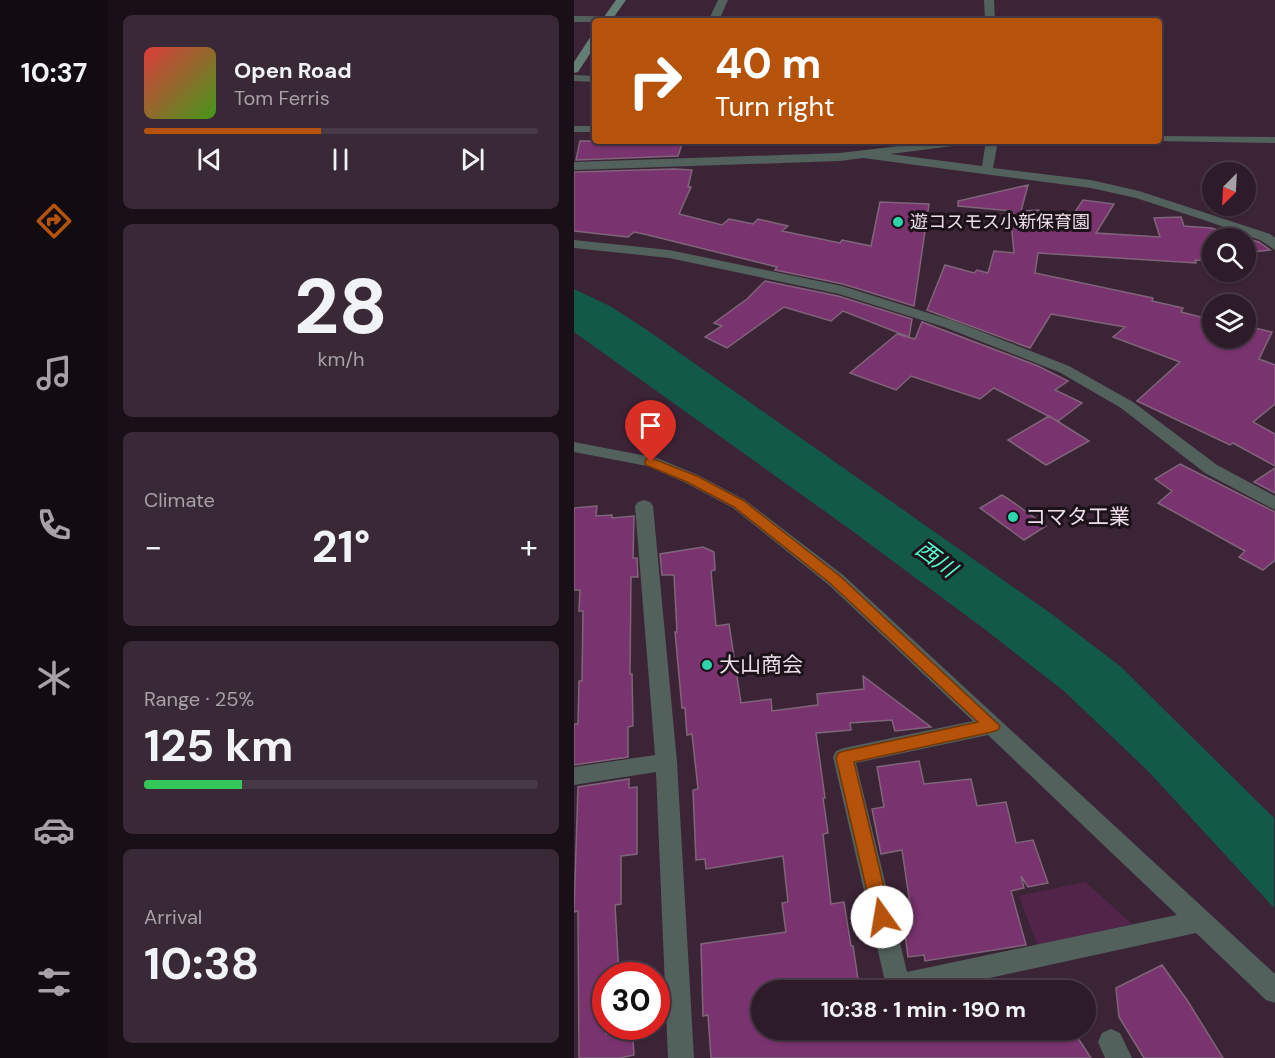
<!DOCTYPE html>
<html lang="en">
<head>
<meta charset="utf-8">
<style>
	:root { --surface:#2d1b29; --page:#392835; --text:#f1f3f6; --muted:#a7a1a8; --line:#483946; --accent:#b45309 }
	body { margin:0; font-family:"DM Sans","Noto Sans JP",sans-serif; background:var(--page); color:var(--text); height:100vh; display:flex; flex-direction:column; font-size:22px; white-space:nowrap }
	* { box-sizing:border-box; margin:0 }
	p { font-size:20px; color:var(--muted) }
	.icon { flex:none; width:33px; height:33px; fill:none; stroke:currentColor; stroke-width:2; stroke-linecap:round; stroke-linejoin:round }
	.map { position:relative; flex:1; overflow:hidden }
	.sheet { display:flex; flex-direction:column; gap:15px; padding:15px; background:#190f17; width:466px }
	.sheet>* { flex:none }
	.guide { position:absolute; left:18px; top:18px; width:570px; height:126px; border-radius:6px; box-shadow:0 2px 4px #0004,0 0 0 2px var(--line); background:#b45309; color:#fff; overflow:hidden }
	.needle { width:39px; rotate:204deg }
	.controls { position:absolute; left:628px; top:162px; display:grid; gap:12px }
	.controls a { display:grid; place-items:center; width:54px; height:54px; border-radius:50%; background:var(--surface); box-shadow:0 2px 4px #0004,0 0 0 2px var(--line); font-size:30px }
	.speed { position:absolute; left:18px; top:962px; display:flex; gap:12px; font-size:30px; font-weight:700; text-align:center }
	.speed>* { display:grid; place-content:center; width:78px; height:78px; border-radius:50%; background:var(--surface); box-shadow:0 2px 4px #0004,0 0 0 2px var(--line); line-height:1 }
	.speed .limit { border:9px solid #d22; background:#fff; color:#111 }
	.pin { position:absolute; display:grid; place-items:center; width:51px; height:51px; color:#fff; margin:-62px -26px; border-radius:50% 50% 50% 0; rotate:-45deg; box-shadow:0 0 6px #0007 }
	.pin .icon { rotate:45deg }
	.me { position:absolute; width:66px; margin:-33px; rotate:347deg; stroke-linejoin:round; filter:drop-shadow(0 0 4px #0008) }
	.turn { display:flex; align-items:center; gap:21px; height:126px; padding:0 24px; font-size:27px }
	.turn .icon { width:78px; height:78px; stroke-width:2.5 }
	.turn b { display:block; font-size:42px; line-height:51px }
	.big { font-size:45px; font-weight:700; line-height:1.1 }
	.sheet .card { flex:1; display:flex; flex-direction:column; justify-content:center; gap:9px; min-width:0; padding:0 21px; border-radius:9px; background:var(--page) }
	.sheet .dial { align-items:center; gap:0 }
	.dial b { font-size:78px; line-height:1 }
	.song { display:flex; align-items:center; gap:18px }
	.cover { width:72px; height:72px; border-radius:9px; background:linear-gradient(135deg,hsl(0 70% 55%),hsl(100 70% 35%)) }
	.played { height:6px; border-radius:3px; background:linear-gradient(90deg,var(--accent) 45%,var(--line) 45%) }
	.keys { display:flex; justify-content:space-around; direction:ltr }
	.heat { display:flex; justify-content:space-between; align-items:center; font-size:33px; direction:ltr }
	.charge { height:9px; border-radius:4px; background:linear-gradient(90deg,#34c759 25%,var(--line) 0) }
	.trip { position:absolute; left:177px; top:980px; width:345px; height:60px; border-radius:30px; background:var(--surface); box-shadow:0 2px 4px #0004,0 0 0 2px var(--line); font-weight:700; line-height:60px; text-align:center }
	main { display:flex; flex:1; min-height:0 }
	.tabs { display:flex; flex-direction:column; width:108px; justify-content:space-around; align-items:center; background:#120b10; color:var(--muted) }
	.tabs .icon { width:42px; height:42px }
	.tabs .selected { color:var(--accent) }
	.tabs b { font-size:27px; color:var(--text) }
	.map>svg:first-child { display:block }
	.green { fill:#52244a }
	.water { fill:#125947 }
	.building { fill:#79336e; stroke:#80657a; stroke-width:1.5 }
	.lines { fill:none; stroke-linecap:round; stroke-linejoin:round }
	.street { fill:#52615c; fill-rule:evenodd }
	.secondary { fill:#657e75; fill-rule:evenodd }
	.route { fill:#b45309; stroke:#753606; stroke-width:1.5 }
	.poi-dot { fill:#2ed4ab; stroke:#1c121a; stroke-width:2 }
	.labels { text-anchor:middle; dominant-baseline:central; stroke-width:6; stroke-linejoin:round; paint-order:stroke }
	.far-poi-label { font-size:18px; fill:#eddde9; stroke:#1c121a; text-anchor:start }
	.poi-label { font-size:21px; fill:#eddde9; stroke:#1c121a; text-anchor:start }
	.water-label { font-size:22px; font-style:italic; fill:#52fecf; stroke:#1c121a }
</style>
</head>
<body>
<main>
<nav class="tabs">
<b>10:37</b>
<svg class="icon selected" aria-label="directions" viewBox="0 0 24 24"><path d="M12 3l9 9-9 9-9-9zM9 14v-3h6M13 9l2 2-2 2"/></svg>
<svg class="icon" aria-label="music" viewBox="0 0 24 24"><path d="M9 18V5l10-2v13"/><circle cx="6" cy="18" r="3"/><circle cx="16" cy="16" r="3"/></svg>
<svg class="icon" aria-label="phone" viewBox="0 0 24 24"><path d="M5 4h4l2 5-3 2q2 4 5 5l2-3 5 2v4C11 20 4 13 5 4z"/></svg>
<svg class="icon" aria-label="climate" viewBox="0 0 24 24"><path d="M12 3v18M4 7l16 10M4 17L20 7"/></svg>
<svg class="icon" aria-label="car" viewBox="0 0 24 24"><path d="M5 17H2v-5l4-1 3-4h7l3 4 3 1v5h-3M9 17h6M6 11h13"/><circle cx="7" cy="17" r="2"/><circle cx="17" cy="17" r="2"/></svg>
<svg class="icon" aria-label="filters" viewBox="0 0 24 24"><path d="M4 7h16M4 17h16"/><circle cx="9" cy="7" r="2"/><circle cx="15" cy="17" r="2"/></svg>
</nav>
<section class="sheet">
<div class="card">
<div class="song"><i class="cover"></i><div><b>Open Road</b><p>Tom Ferris</p></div></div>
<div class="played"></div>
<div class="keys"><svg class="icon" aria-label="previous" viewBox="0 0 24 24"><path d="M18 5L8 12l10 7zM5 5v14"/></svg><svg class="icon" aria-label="pause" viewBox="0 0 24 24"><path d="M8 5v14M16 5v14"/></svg><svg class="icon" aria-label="next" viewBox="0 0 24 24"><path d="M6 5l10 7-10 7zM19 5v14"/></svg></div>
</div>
<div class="card dial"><b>28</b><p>km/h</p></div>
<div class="card"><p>Climate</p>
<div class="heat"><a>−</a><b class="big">21°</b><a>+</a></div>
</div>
<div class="card"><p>Range · 25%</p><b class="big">125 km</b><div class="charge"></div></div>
<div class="card"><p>Arrival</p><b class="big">10:38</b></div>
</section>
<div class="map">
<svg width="701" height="1058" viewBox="0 0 701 1058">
	<rect width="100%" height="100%" fill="#3c2437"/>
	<!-- green -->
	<path class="green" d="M511,882L558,924L464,946L445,896Z"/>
	<!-- water -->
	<path class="water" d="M0,289L36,306L73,330L479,615L546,666L700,818V908L575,772L491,692L413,631L277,530L0,332Z"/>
	<!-- building -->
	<path class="building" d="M6,141H109L104,156L2,160Z
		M100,169L118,170L114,187H117L105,214L148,225L155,219L179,224L184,219L214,226L208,231L266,243L268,240L297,246L306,202L355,204L340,306L269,284L201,270L203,267L70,234L60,232L54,237L0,231V172Z
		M454,185L447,211L465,210L467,214L501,212L509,200L540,204L522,233L586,237L580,218L607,217L610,226L637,228L685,242L696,250L672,253V238H639V261L621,260L622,263L464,253L461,273L579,298L578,301L609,308L607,312L639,320V338H672V326L698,332L685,359L701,365V404L679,422L701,434V466L659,443L656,445L563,401L606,362L539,337L551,327L477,314L456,348L353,310L371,265L400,273L403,270L414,273L420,251L440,253L436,211H439L384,206V201Z
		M191,281L264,296L338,319L335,337L269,311L257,321L210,307L153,348L131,337L148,326L140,323L173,299Z
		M348,322L464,366L494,381L481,390L508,403L484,421L420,388L406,399L337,376L322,390L276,373L323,334L341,339Z
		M475,416L515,441L472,465L434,440Z
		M606,464L701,512V560L689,570L665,557L671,551L584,503L598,491L581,479Z
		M701,468V493L680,482Z
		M428,495L436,500L472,526L450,540L406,508Z
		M23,506L22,516L38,515V518L60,516L59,558H63L64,577H57L56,674H58L59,726L54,727V757L0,765V724H4L5,681H8L9,611H5L6,590H0V508Z
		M129,547L140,552L141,570L137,571L142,626L155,624L167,703L197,699L198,711L244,705L243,694L290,689L289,676L357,727L321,731L318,720L276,723L277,730L242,733L251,798H249L254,833L249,834L257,904L270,902L277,946H279L284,979L270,981L271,990H188V1029H286L287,1038L334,1030L335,1038L366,1034L367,1038L414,1029H498L517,1058H137L134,1015L129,1016L127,944L212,932L208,903L214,902L209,856L132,869L131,859L122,860L119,790L124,789L118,734L113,735L111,708H108L101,632H103L100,575H88L86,554Z
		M345,761L350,784L397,779L403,806L432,802L442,843L459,840L474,883L454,887L447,876L450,888L437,891L452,945L351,961L350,955L334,957L330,926L339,925L328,850L307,854L298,809L310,807L303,767Z
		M55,779V788L63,787V854L47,856V904L41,905L45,975H32V1034L58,1028L60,1055L46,1058H5L4,911L0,912L4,787Z
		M588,965L613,1000L649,1058H570L545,1017L542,988Z"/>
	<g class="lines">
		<!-- street -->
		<path class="street" d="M144,0H154L146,18H201L206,21L0,22V16L136,17Z
			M410,0H420L421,21H411Z
			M0,75L21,76V82L0,81Z
			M0,126H21V132H0Z
			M585,136L701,137V143L581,141H585Z
			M367,141H401L395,144L316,154L408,166L412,141H424L419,168L517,180L565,191L696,234L701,238V250L686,240L630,220L562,198L517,188L289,158L266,161L0,170V162L266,153Z
			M0,240L95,250L268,286L380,321L495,366L559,402L643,465L701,496V510L631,473L547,408L485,372L370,327L265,294L95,258L0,248Z
			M0,442L83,458L124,475L171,500L269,575L701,974V1003L692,1000L622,933L361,990H313L259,757L262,751L270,748L399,721L255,585L159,508L112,483L73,466L0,452ZM414,735L603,915L333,972L282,763Z
			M70,500L76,502L79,506L103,762L120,1058H94L82,772L0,785V767L81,755L61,506L64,502Z
			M537,1029L546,1033L558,1058H531L524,1042L528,1033Z"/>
		<!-- secondary -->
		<path class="secondary" d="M42,0H52L37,21H27Z
			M21,35V46L4,72L0,73V62L17,36Z"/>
	</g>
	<!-- route -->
	<path class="route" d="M77,458L123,476L170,501L267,577L426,726L424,730L418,732L280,762L317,917L314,923L308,926L301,923L299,917L262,758L264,753L270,751L404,722L257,584L160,507L113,482L72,465L71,462L72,459Z"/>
	<!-- markers -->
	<g class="poi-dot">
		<circle cx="324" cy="222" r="6"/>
		<circle cx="439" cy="517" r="6"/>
		<circle cx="133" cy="665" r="6"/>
	</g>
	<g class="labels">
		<!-- far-poi labels -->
		<g class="far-poi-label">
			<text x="336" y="222">遊コスモス小新保育園</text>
		</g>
		<!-- poi labels -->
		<g class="poi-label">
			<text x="451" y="517">コマタ工業</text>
			<text x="145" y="665">大山商会</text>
		</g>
		<!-- water labels -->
		<g class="water-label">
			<text transform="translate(362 559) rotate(37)">西川</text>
		</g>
	</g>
</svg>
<div class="controls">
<a><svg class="needle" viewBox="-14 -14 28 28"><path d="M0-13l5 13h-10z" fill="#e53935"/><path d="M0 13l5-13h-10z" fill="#a7a1a8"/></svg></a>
<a><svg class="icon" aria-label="search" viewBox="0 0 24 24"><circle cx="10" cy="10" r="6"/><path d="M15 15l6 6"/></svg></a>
<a><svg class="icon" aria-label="layers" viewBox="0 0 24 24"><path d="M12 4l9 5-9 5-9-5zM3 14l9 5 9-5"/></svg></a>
</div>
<div class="speed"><div class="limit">30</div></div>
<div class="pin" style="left:77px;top:462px;background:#d93025"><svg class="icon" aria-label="arrive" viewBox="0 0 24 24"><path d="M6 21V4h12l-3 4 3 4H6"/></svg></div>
<svg class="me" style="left:308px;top:917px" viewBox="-20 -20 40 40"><circle r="19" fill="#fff"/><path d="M0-13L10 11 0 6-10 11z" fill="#b45309"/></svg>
<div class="trip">10:38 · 1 min · 190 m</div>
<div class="guide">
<div class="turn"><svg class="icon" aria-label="right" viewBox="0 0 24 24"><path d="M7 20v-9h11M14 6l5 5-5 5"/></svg><div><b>40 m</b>Turn right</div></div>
</div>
</div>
</main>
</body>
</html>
